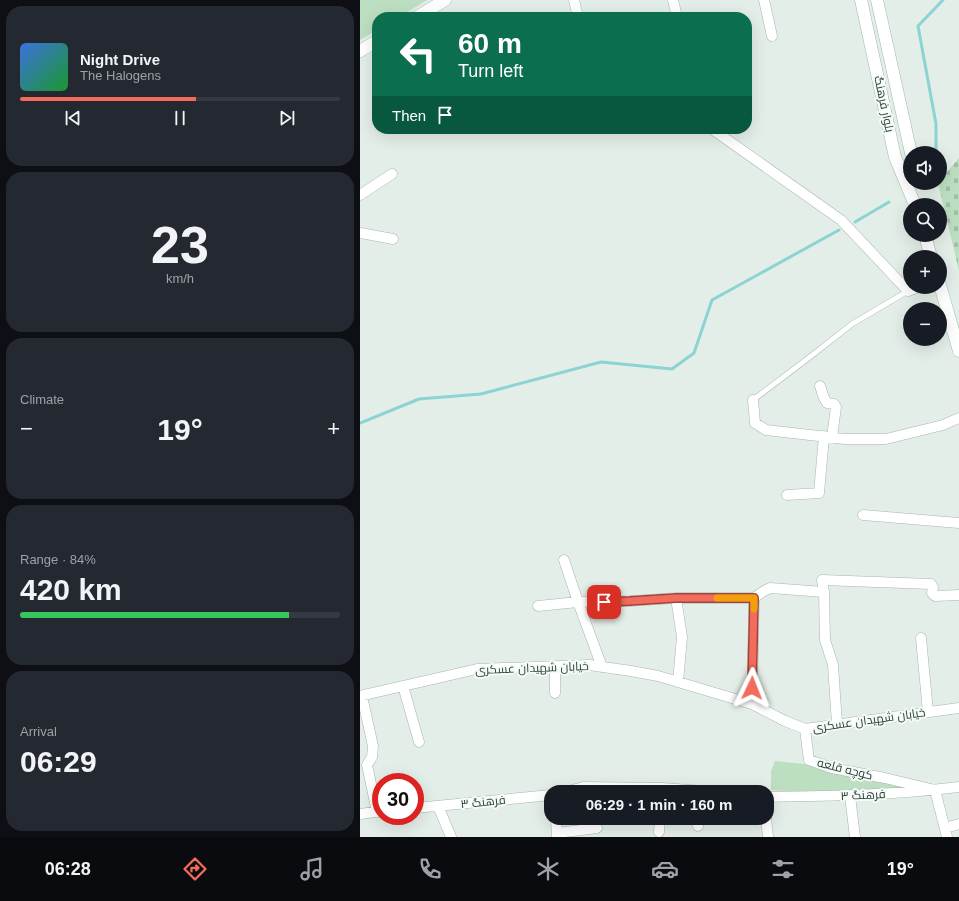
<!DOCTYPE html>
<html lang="en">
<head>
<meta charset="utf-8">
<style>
	:root { --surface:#171b24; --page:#242831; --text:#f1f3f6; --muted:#9ea1a6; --line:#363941; --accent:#f36b5d }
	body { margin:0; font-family:Helvetica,Cairo,sans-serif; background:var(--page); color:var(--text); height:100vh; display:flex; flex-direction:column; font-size:15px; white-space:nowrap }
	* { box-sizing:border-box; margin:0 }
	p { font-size:13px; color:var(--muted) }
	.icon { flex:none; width:22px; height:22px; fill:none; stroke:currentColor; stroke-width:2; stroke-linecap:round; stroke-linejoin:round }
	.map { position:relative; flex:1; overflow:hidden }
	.panel { display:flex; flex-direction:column; gap:6px; padding:6px; background:#0d0f14; width:360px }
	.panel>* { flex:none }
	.banner { position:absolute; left:12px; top:12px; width:380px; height:122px; border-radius:16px; box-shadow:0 4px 16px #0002; background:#0b6e4f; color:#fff; overflow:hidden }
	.buttons { position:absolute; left:543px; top:146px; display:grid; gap:8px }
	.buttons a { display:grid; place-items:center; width:44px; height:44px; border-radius:50%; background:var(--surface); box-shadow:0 4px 16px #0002; font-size:20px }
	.speed { position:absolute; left:12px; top:773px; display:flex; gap:8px; font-size:20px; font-weight:700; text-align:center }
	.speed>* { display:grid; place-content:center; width:52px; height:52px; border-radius:50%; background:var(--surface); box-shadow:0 4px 16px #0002; line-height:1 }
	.speed .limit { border:6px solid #d22; background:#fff; color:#111 }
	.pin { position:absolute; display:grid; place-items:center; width:34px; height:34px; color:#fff; margin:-17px; border-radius:8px; box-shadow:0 2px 6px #0006 }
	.me { position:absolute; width:44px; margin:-22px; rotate:2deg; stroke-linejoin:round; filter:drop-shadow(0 0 3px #0008) }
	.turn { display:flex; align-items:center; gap:14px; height:84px; padding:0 20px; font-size:18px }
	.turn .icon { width:52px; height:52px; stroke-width:2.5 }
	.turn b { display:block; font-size:28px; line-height:34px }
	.then { display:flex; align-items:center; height:38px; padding:0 20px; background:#0003; gap:8px; font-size:15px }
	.big { font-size:30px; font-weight:600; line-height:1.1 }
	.panel .tile { flex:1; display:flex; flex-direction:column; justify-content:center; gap:6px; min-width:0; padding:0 14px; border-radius:16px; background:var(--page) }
	.panel .dial { align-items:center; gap:0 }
	.dial b { font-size:52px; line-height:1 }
	.song { display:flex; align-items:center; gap:12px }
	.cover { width:48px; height:48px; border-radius:6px; background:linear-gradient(135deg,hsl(220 70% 55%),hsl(130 70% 35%)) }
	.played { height:4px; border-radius:2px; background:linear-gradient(90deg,var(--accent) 55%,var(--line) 55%) }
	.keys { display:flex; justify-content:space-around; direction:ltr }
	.heat { display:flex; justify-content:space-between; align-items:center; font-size:22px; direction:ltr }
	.charge { height:6px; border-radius:3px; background:linear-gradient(90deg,#34c759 84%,var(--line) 0) }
	.trip { position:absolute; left:184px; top:785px; width:230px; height:40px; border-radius:16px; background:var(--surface); box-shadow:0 4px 16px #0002; font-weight:600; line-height:40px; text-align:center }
	.dock { display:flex; height:64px; justify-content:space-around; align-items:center; background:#090b0e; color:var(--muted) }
	.dock .icon { width:28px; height:28px }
	.dock .selected { color:var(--accent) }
	.dock b { font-size:18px; color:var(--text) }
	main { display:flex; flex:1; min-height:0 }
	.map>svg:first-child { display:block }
	.green { fill:#bddfc1 }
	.cemetery { fill:url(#cemetery-stones) }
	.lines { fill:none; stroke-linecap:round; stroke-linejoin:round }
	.stream { stroke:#8cd3d3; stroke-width:3 }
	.lane-casing { stroke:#a6b6ae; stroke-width:6 }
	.street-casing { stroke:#a6b6ae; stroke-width:11 }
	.secondary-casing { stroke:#a2baae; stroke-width:13 }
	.lane { stroke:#fff; stroke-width:5 }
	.street { stroke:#fff; stroke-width:10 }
	.secondary { stroke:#fff; stroke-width:12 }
	.route-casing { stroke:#9e463c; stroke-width:10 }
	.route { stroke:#f36b5d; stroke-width:7 }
	.slow { stroke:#f59e0b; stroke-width:7 }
	.labels { text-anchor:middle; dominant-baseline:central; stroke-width:4; stroke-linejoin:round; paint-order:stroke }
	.street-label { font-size:12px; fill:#234034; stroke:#f5faf7 }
</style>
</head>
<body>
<main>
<section class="panel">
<div class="tile">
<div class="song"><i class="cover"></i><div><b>Night Drive</b><p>The Halogens</p></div></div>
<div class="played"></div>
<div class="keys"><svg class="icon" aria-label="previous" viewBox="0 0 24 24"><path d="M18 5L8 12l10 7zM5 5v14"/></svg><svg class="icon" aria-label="pause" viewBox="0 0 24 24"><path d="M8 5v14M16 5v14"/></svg><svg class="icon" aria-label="next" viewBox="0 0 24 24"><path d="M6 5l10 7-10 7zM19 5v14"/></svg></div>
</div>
<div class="tile dial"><b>23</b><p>km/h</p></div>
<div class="tile"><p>Climate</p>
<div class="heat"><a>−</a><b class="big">19°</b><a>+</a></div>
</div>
<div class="tile"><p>Range · 84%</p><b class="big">420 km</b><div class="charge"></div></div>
<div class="tile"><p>Arrival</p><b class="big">06:29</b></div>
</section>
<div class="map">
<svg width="599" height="837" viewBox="0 0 599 837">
	<defs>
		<pattern id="cemetery-stones" width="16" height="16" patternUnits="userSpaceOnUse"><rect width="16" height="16" fill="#bddfc1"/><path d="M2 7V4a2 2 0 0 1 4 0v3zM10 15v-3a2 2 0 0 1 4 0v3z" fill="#a2c0a6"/></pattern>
	</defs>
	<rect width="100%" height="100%" fill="#e4eee8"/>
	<!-- green -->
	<path class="green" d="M0,0H67L39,17H17V30L0,40Z
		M415,761L445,764L548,782L547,787L451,793L411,790V771Z"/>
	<!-- cemetery -->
	<path class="cemetery" d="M599,158V271L578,183H580V180Z"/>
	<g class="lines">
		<!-- stream -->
		<path class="stream" d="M576,153V124L558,26L583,0
			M495,222L529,202
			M0,423L59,399L121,394L241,362L312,369L334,353L352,300L479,230"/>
		<defs>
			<path id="lane" d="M393,400L455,353L492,324L548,291"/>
			<path id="street" d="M214,0L218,17
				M313,0L317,17
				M404,0L412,36
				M352,129L481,220L548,291L559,287
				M0,195L32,174
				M0,233L33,239
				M460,386L464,398L467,403L474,404L476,407L472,437
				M393,400L395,423L406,430L485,439H526L583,425L599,418
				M427,495L459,493L464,436
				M503,515L599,523
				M316,598L322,637L318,682
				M178,606L218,602L204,560
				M561,638L568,712
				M195,666V693
				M242,667L218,602L270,601L316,598H394L404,591L410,588L464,592
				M43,686L59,742
				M0,696L117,669L229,665L271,671L298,676L392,704L425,721L445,729L599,708
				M2,696L13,746L12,757L7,765L17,812
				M392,704L394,598
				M477,724L473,665L465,640L464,592L462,580L571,584L573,587L572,593L575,596L599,595
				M445,729L449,760L472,768L525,778L575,790L587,837
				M205,792L223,787L302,788L357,792
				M490,796L495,837
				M407,797C471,796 535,795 599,787
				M78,806L91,837
				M55,808L191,795
				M0,814L21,811
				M196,818L197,837
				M406,818L408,837
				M338,826V818
				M585,828L599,824
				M299,832L300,818
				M197,833L237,828"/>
			<path id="secondary" d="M501,0L535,157L555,205
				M517,0L551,153
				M57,17L85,0
				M0,51L17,41
				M565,235L571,257
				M580,285L599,351"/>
		</defs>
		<!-- lane casing -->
		<use href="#lane" class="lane-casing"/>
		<!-- street casing -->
		<use href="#street" class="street-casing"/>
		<!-- secondary casing -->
		<use href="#secondary" class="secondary-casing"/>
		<!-- lane -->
		<use href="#lane" class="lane"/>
		<!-- street -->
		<use href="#street" class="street"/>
		<!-- secondary -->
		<use href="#secondary" class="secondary"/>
	</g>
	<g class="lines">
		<defs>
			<path id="route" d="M244,602L270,601L316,598H394L392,688"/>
		</defs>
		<!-- route casing -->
		<use href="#route" class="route-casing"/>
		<!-- route -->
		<use href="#route" class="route"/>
		<!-- slow -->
		<path class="slow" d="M357,598H394V609"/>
	</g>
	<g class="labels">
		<!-- street labels -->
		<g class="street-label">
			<text transform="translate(524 104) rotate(78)">بلوار فرهنگ</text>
			<text transform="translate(172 668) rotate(-2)">خیابان شهیدان عسکری</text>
			<text transform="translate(509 720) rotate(-8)">خیابان شهیدان عسکری</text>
			<text transform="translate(485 769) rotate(14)">کوچه قلعه</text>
			<text transform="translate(503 795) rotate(-3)">فرهنگ ۳</text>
			<text transform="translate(123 802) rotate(-6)">فرهنگ ۳</text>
		</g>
	</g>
</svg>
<div class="buttons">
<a><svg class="icon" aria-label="sound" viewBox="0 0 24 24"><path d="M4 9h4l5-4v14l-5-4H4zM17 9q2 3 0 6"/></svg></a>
<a><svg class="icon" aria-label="search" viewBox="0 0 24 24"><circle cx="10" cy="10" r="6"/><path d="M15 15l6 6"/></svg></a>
<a>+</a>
<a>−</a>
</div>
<div class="speed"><div class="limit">30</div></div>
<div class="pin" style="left:244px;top:602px;background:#d93025"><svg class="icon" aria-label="arrive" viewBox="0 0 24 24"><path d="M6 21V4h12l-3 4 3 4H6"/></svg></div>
<svg class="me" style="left:392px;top:688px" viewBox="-20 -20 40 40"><path d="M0-17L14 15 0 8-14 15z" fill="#f36b5d" stroke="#fff" stroke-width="4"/></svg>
<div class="trip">06:29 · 1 min · 160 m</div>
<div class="banner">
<div class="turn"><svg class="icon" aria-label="left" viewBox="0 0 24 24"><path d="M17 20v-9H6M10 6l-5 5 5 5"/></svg><div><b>60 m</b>Turn left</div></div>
<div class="then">Then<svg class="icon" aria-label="arrive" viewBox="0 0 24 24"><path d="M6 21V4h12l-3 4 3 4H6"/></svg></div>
</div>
</div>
</main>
<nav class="dock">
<b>06:28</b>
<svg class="icon selected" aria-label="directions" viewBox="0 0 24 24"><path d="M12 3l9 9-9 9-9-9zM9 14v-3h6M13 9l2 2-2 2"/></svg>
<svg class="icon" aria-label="music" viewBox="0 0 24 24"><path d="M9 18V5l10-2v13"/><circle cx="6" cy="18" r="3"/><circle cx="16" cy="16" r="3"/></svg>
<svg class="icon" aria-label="phone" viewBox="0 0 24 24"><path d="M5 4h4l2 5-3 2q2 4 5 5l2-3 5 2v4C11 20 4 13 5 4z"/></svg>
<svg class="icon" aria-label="climate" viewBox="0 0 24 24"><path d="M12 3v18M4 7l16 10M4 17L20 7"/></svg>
<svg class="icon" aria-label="car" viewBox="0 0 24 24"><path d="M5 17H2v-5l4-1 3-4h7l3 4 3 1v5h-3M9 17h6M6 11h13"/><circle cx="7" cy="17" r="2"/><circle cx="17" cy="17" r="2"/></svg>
<svg class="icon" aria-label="filters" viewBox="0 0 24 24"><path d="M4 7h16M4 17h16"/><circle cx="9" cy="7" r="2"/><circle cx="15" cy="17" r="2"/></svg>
<b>19°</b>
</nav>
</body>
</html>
